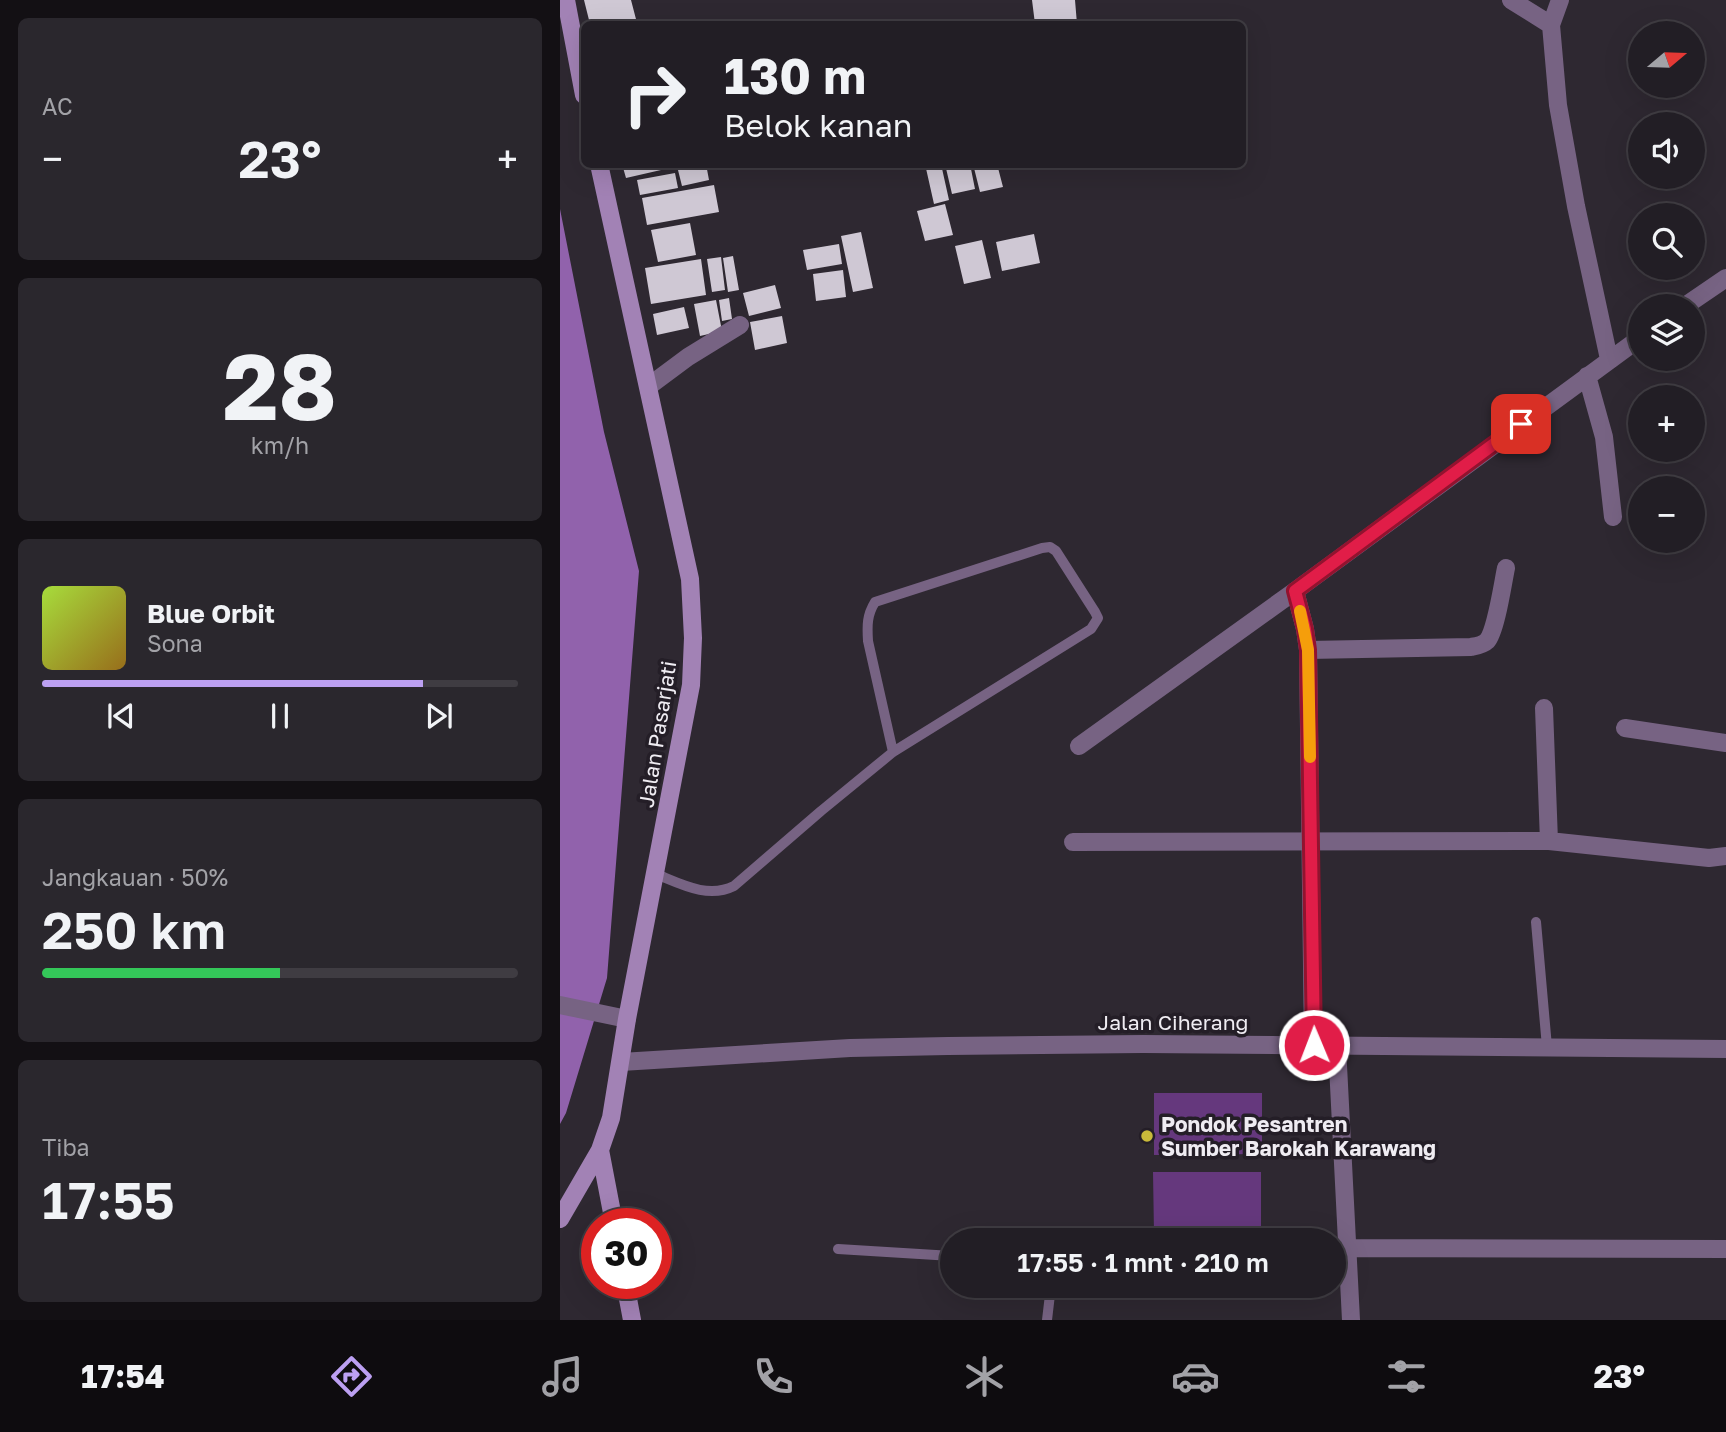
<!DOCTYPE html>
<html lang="id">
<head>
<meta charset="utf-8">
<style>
	:root { --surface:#221e25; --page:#2a272d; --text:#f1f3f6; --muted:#a2a2a7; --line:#3f3c42; --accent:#bca0f2 }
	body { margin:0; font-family:"Golos Text",sans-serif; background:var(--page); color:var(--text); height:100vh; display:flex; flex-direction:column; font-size:26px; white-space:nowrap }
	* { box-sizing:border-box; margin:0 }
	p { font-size:23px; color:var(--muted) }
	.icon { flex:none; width:38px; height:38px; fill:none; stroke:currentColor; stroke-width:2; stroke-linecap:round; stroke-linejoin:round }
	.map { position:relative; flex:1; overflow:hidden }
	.sheet { display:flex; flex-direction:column; gap:18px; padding:18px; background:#131014; width:560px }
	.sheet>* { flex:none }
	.top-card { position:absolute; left:21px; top:21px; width:665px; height:147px; border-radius:10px; box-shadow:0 7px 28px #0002,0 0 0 2px var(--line); background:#221e25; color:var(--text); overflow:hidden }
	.needle { width:46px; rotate:71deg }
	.buttons { position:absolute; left:1068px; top:21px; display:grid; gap:14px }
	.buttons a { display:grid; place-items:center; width:77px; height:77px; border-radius:50%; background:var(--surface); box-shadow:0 7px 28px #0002,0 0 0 2px var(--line); font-size:35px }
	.speed { position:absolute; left:21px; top:1208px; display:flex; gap:14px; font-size:35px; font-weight:700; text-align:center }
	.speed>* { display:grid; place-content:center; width:91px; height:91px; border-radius:50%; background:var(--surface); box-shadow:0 7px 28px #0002,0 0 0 2px var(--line); line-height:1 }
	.speed .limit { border:10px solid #d22; background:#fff; color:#111 }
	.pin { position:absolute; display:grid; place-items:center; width:60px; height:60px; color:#fff; margin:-30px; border-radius:14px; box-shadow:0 4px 10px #0006 }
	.me { position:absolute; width:77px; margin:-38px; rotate:359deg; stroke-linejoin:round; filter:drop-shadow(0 0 5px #0008) }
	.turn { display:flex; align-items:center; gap:24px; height:147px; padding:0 28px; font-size:32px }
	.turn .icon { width:91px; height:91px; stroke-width:2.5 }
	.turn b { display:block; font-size:49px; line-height:60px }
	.big { font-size:52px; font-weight:600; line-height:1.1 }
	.sheet .widget { flex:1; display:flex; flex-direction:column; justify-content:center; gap:10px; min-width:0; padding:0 24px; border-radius:10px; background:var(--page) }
	.sheet .dial { align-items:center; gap:0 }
	.dial b { font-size:91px; line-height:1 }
	.song { display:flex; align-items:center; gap:21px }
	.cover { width:84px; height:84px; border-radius:10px; background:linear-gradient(135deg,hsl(80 70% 55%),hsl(40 70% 35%)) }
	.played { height:7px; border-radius:4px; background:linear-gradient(90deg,var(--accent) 80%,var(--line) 80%) }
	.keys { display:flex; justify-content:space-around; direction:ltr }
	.heat { display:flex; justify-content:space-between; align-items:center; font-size:38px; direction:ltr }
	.charge { height:10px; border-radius:5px; background:linear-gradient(90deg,#34c759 50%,var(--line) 0) }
	.trip { position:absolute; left:380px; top:1228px; width:406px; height:70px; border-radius:35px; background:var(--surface); box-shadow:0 7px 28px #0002,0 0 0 2px var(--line); font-weight:600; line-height:70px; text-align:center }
	.dock { display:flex; height:112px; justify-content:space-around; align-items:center; background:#0e0c0f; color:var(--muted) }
	.dock .icon { width:49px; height:49px }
	.dock .current { color:var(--accent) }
	.dock b { font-size:32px; color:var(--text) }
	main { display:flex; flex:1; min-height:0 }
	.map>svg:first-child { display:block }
	.green { fill:#65387d }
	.water { fill:#9162ac }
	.building { fill:#cfc8d4 }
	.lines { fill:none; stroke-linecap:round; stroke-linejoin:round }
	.lane { stroke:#776383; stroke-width:10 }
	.street { stroke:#776383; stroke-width:18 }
	.secondary { stroke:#a282b5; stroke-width:18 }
	.route-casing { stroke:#92132f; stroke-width:18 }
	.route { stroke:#e11d48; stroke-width:12 }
	.slow { stroke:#f59e0b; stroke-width:12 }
	.poi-dot { fill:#c9ba3a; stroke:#241e27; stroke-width:2.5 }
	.labels { text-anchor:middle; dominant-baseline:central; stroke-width:7; stroke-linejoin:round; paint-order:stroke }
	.street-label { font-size:21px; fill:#efecf2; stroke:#241e27 }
	.poi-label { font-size:21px; font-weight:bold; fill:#efecf2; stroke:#241e27; text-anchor:start }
</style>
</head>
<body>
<main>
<section class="sheet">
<div class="widget"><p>AC</p>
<div class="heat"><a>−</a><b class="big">23°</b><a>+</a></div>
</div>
<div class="widget dial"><b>28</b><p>km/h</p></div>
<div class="widget">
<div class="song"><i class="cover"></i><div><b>Blue Orbit</b><p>Sona</p></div></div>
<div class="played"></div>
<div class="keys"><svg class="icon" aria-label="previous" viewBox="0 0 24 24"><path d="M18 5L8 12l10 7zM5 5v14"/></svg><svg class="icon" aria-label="pause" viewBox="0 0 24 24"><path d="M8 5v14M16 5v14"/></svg><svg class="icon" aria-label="next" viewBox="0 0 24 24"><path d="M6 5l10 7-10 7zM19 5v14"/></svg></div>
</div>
<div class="widget"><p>Jangkauan · 50%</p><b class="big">250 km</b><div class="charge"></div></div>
<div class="widget"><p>Tiba</p><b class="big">17:55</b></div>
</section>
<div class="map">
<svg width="1166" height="1320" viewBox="0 0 1166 1320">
	<rect width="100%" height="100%" fill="#2e2831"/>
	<!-- green -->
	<path class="green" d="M594,1093H702V1154L594,1155Z
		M593,1172H701V1234H594Z"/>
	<!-- water -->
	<path class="water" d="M0,209L44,432L79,571L47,978L6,1113L0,1124Z"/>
	<!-- building -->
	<path class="building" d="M24,0H71L77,23L30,24Z
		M472,0H515L517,24H475Z
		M62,164H100L101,170L66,178Z
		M146,164L149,180L122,186L118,170Z
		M365,164H381L389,200L374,204Z
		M385,164H410L415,189L392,194Z
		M413,164H437L443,187L420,192Z
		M115,173L118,188L80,195L77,180Z
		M154,185L159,212L87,225L82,198Z
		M385,204L393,235L365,241L357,211Z
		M130,223L136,255L98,262L91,230Z
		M301,232L313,288L293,292L281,236Z
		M474,234L480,263L442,271L436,242Z
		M422,240L431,278L404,284L395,246Z
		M279,244L282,264L247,270L243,250Z
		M173,256L179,290L168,292L163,258Z
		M161,257L165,290L152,292L147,259Z
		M141,259L146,295L91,304L85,268Z
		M283,270L286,297L256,301L253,274Z
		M215,285L221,308L189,316L183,293Z
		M169,298L172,319L162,321L159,300Z
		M156,300L162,331L140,336L134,304Z
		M124,307L129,328L97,335L93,314Z
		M222,316L227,343L195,350L190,322Z"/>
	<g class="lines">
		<!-- lane -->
		<path class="lane" d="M96,874C121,884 148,899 174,886L261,811L333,752L531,629L538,618L535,612L496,551L490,547L482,548L315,602C307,615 307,625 308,641L333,752
			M976,922L987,1047
			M278,1249L392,1256
			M487,1320L491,1286"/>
		<!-- street -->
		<path class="street" d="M951,0L991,25
			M1000,0L991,25L998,105L1016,206L1049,359
			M1125,306L1166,278
			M1027,376L1044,437L1053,517
			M89,386L128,357L180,325
			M735,591L745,629L748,650L753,1045
			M748,650L911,647C916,646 923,645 927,641C936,631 943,582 946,568
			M984,708L989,841
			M1065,728L1166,743
			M519,746L735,591L1080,338
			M513,842L989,841L1149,858L1166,856
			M0,1005L67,1019
			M777,1046L791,1320
			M61,1062L290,1048L388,1046L583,1044L1166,1049
			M785,1248L1166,1249"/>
		<!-- secondary -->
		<path class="secondary" d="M6,0L24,95
			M40,1150L54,1223
			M0,1219L40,1150L51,1118L67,1019L131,685L133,638L130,579L39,164
			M65,1283L72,1320"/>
	</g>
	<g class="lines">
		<defs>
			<path id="route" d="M754,1045L748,650L745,629L735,591L961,424"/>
		</defs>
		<!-- route casing -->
		<use href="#route" class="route-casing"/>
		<!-- route -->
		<use href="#route" class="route"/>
		<!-- slow -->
		<path class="slow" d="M740,611L748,650L750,757"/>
	</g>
	<!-- markers -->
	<circle class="poi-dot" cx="587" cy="1136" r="7"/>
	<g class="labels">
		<!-- street labels -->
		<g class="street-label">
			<text transform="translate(97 734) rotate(-81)">Jalan Pasarjati</text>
			<text x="613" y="1022">Jalan Ciherang</text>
		</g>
		<!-- poi labels -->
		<g class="poi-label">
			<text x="601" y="1124">Pondok Pesantren<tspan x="601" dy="24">Sumber Barokah Karawang</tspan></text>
		</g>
	</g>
</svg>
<div class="buttons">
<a><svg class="needle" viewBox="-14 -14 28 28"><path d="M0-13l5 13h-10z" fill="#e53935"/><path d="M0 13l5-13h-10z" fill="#a2a2a7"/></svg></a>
<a><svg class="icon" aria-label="sound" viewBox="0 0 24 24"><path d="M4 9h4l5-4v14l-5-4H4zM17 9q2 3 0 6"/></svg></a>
<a><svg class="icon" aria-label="search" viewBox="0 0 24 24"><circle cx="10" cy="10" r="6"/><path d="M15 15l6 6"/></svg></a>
<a><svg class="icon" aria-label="layers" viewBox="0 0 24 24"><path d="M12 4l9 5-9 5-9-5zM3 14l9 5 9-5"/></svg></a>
<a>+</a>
<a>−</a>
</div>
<div class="speed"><div class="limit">30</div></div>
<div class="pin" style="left:961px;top:424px;background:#d93025"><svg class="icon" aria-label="arrive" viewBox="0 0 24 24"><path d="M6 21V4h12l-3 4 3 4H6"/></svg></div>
<svg class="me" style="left:754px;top:1045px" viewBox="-20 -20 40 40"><circle r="17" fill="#e11d48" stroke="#fff" stroke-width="3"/><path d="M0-11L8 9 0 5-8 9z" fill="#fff"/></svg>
<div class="trip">17:55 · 1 mnt · 210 m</div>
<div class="top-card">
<div class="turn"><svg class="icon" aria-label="right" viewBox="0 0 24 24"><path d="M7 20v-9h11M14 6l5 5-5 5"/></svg><div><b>130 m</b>Belok kanan</div></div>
</div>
</div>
</main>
<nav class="dock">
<b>17:54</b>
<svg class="icon current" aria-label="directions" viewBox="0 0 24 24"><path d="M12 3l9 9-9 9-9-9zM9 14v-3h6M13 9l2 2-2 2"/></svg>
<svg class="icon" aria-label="music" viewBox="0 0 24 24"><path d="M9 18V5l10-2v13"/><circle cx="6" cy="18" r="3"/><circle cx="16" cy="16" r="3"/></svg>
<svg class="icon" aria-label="phone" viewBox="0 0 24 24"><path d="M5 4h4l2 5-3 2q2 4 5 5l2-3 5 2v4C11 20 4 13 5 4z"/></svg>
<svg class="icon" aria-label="climate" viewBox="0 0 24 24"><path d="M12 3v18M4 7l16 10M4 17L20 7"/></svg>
<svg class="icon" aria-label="car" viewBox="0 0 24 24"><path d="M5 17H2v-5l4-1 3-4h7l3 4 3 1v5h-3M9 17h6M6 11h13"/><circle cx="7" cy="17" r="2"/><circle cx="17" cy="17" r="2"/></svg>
<svg class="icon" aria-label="filters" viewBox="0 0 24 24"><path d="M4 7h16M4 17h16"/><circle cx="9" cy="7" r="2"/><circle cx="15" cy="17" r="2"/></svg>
<b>23°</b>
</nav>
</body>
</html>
